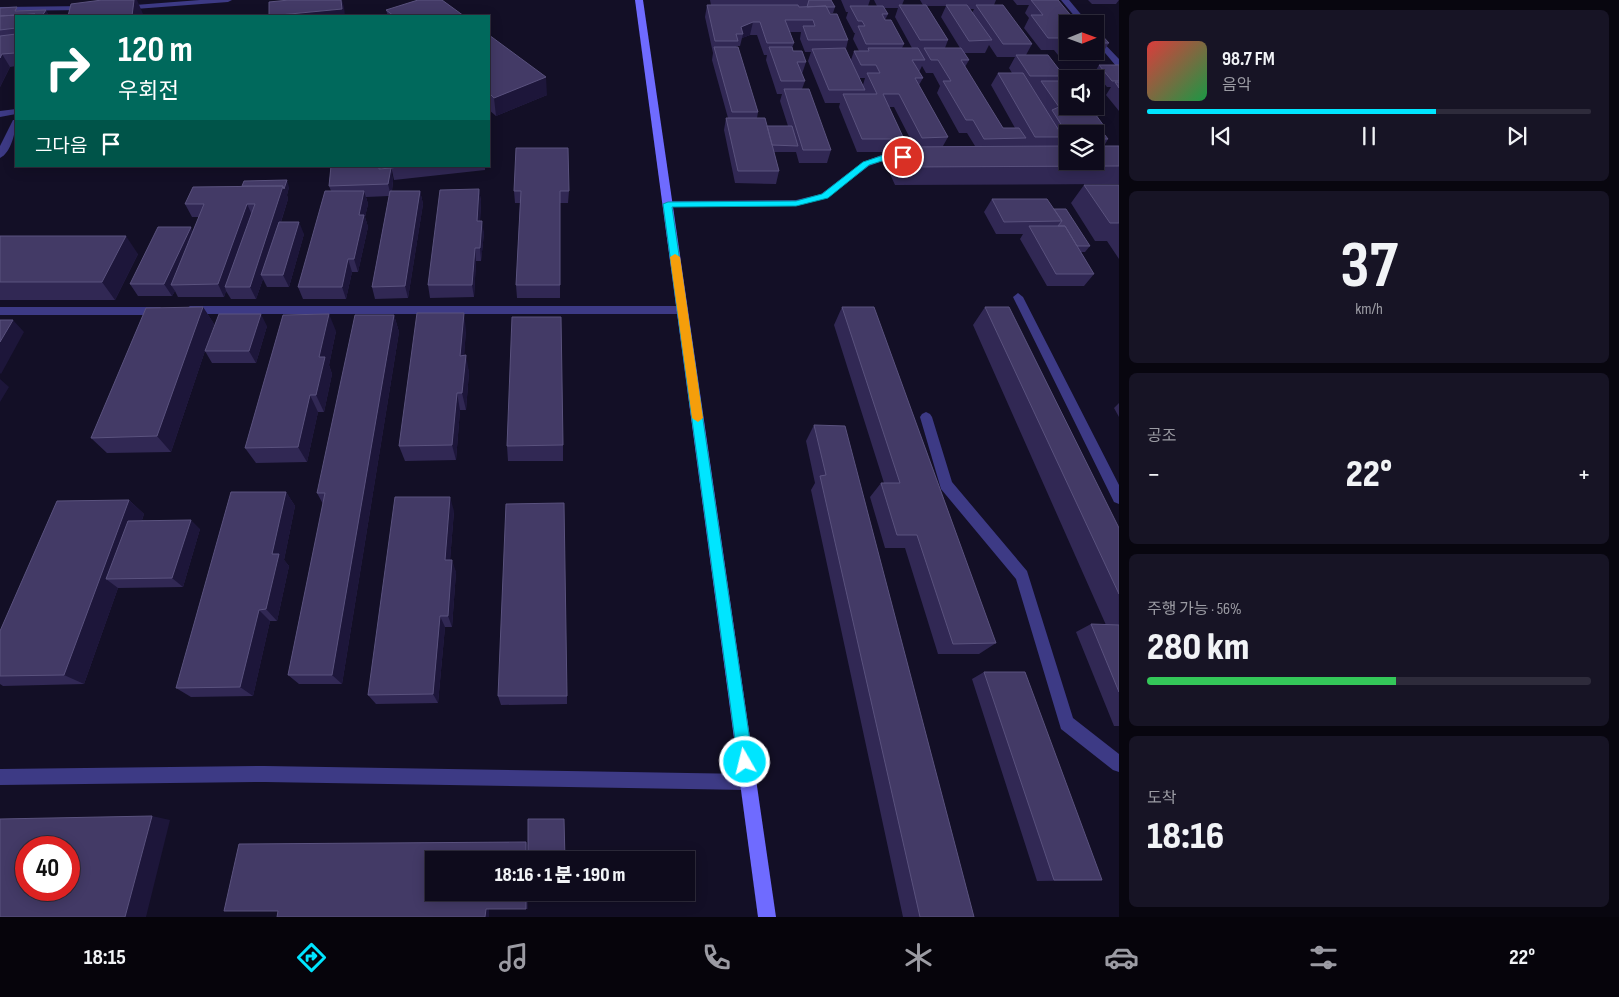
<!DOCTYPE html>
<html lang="ko">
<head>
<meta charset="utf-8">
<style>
	:root { --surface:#0e0b1c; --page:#171425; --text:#f1f3f6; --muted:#9b9ba3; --line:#2e2b3b; --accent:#00e5ff }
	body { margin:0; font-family:"Sofia Sans Condensed","Noto Sans KR",sans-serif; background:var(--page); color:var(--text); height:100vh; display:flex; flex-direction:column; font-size:19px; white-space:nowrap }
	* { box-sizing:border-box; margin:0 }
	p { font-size:16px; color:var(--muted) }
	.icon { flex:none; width:28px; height:28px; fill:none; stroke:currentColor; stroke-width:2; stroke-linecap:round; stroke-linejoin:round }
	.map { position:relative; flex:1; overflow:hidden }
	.sheet { display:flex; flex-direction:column; gap:10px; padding:10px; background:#08060f; width:500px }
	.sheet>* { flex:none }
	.guide { position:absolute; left:15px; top:15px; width:475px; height:152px; border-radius:0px; box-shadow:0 2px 12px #0003,0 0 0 1px var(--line); background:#00695c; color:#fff; overflow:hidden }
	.needle { width:32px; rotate:89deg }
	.buttons { position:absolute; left:1059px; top:15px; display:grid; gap:10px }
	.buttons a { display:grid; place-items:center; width:45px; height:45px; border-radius:0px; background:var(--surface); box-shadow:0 2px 12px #0003,0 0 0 1px var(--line); font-size:25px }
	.speed { position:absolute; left:15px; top:836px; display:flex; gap:10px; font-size:25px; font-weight:700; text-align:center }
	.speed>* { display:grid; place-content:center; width:65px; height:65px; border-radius:50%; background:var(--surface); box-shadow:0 2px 12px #0003,0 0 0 1px var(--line); line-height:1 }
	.speed .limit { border:8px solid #d22; background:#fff; color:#111 }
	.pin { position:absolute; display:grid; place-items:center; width:42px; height:42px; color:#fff; margin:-21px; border:2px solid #fff; border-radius:50%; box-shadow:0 1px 5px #0007 }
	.me { position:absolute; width:55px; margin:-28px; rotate:352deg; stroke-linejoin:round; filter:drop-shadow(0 0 4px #0008) }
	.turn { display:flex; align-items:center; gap:18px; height:105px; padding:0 20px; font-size:22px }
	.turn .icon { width:65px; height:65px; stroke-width:2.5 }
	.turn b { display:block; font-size:35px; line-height:42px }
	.then { display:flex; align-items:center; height:48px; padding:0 20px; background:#0003; gap:10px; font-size:19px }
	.big { font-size:38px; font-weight:800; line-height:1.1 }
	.sheet .card { flex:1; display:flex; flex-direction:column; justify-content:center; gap:8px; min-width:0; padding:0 18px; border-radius:8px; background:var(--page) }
	.sheet .dial { align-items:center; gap:0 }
	.dial b { font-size:65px; line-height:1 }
	.song { display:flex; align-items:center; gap:15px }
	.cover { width:60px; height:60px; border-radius:8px; background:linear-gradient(135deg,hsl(0 70% 55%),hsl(140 70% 35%)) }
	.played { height:5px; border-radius:2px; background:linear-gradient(90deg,var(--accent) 65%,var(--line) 65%) }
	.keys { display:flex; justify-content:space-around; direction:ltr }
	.heat { display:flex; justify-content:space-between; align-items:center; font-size:28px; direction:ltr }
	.charge { height:8px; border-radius:4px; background:linear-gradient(90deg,#34c759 56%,var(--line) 0) }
	.trip { position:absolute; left:425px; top:851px; width:270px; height:50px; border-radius:0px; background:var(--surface); box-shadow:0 2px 12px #0003,0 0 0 1px var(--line); font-weight:800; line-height:50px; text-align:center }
	.dock { display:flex; height:80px; justify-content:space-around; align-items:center; background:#06040b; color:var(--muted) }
	.dock .icon { width:35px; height:35px }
	.dock .selected { color:var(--accent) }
	.dock b { font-size:22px; color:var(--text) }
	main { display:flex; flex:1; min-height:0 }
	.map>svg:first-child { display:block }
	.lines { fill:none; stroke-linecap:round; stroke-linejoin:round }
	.lane { fill:#3d3a85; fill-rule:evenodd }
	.street { fill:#3d3a85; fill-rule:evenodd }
	.secondary { fill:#6f6bff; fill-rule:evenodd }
	.wall { fill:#312854; fill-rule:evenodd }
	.shaded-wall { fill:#1d163a }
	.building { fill:#433a66; stroke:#5a527e; fill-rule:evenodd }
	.route { fill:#00e5ff; stroke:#0095a6 }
	.slow { fill:#f59e0b }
</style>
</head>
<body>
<main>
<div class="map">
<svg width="1119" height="917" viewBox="0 0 1119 917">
	<rect width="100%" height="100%" fill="#130f26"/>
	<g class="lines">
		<!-- lane -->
		<path class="lane" d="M1018,293L1023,297L1119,485V504L1114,502L1013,297Z
			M926,412L930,414L932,417L952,482L1027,571L1073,718L1119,754V772L1113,770L1061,729L1016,579L941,489L920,417L922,414Z"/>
		<!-- street -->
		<path class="street" d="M200,0H232L228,2L122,10L118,8L122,6Z
			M1061,0H1069L1089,24H1081Z
			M88,6L89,8L85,10L0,11V7Z
			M1095,34L1119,59V66H1116L1095,41Z
			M16,109V114L0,117V111Z
			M13,120H16C16,131 11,153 0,158V146Z
			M904,154L908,157L907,159L885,160L869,166L827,198L796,206L668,207L663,204L668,201L796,200L821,194L863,162L884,154Z
			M190,306H683L688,310L683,314H190L185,310Z
			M0,307H160L165,311L160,315H0Z
			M265,766L748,774L754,776L756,782L754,788L748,790L265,782L0,785V769Z"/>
		<!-- secondary -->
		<path class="secondary" d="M635,0H643L776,917H758Z"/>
	</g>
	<!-- wall -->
	<path class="wall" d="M710,0H831L835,7L833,13H829L848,40L846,49L851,60L854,51H859L853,39L855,33H854L846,18L848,12H846L841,0H870L868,6H877L874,0H904L902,5H923L920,0H996L994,5L1032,44L1026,55L1064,76L1061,81L1068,106H1092L1090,109L1104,126L1101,130L1108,139L1104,146H1119V184L895,185L886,165L892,152H857L839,107L840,103H825L808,61L811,52H805L800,39L801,32H790L794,43L792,48L793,51L806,62L802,74L805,81L802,89L831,150L827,163H799L796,152H774L779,171L776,184L735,183L724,130L726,118H728L712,60L713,53L705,17L707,5H711ZM927,6H946L941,17L960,48H945L948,40ZM884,8H898L895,17L912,48H902L904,44L885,20L888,14ZM970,9H974L972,13ZM750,35H757L764,55H767L766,60L777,94H782L780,101L788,126H767L757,118L758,112L736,47L737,46H740L742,38ZM989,45L997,57H1015L1009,68L1012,73H998L991,85L1015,128H1003L965,67L969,60L964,53H985ZM922,66L926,73H933L940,86L937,93L959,133H967L975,146H943L948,137L919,85L923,78L919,72ZM859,78H865L863,85ZM889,107H894L914,146L901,147L904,139ZM1068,134H1095V161H1068Z
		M1013,0H1053L1068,24V51H1095V30L1109,43L1101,55H1058L1054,50H1041L1024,28L1029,18L1025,13L1029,5H1017Z
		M1088,0H1119L1116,4H1092Z
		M0,8L20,11L46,10L49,16H16V66L10,67L0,87Z
		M386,10L464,16H388Z
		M489,35L547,95L496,116L489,110Z
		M1099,65H1119V111L1106,95L1111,87H1107L1095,72Z
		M331,166H381V169L391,168L393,181L392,191H420L423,204L408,298L375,299L372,287L389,196L366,197L368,204L365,217L368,227L358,272H352L346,299H303L298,287L331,191L329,186Z
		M391,166H485V170L394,180Z
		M1084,185H1119V259L1107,241H1095L1071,203Z
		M289,187L287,195L288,199L281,222L304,234L289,287H267L263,279L256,299H231L226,291L224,297H178L175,291L172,296H138L130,284L193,231L199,217H192L185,204Z
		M479,189L481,202L480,221L484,233L481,261H476L474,297L430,298L428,285Z
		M514,191H569L568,203H560V298H517L516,285L520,203H515Z
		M992,199L1054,209L1090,246L1085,252H1081L1094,274L1084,286H1047L1020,239L1023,234H996L984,212Z
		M0,236L138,254L115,300H0Z
		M203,307L214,324L171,452L107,453L91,438Z
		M842,307L996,643L979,654H938L905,548H885L870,497L881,483H884L834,325Z
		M985,307L1119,528V726H1114L1076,632L1091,624L1106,625L973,325Z
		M394,315L399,332L342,684H299L288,675L323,504L317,493Z
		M267,326L256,363H212L205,351Z
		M466,330L464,355L469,372L466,410H460L456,460L405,461L399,446Z
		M336,331L329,365L332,374L324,412H318L307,462L256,463L245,448Z
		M1119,403V417L1114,408Z
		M814,425L974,917H903L811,490L815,483L806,441Z
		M563,445V461H508L507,446Z
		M286,492L295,506L284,560L289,566L277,621H270L253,696L191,697L176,688Z
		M129,500L144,514L142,520L200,529L183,587L118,588L84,684L3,686L0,684V631Z
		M454,511L450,560L456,572L452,627H445L438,703L376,704L368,695Z
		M984,672L1102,880L1037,881L972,679Z
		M498,696H567V704L501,705Z"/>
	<!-- shaded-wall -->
	<path class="shaded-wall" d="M134,0H137L143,14V16H132Z
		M341,0H342L344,7L345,16H271Z
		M46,10L49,16H42Z
		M753,22L750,35L742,38L743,34L741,27Z
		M2,54L10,67L0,87V58Z
		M546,77L547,95L496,116L494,98Z
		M391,168L393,181L391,196L388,184Z
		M287,180L289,187L287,195L288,199L264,275H261L263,279L256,299L250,287L283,186Z
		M479,189L481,202L479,234L477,221Z
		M364,191L368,204L365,217L368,227L358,272L354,259L359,215Z
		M420,191L423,204L408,298L405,286Z
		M247,204L253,217L225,287L226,291L224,297L218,284Z
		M482,221L484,233L481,261L480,248Z
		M299,222L304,234L289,287L283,275Z
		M191,227L197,240L171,285L175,291L172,296L164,284Z
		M126,236L138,254L115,300L102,282Z
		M475,248L476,261L474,297L472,285Z
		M348,259L352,272L346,299L342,287Z
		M203,307L214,324L171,452L157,436Z
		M464,313L466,330L463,372L460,356Z
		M261,314L267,326L256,363L249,351Z
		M329,314L336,331L329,365L332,374L324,412L316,395L319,357Z
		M394,315L399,332L342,684L332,675Z
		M13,320L24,332L1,374L0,373V342Z
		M466,355L469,372L466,410L462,393Z
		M0,379L9,387L0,402Z
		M457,393L460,410L456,460L452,445Z
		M310,395L318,412L307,462L298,447Z
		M286,492L295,506L284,560L289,566L277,621L266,609L272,554Z
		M450,497L454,511L449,572L445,560Z
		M129,500L144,514L121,579H106L118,588L84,684L64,675Z
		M191,520L200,529L183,587L172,578Z
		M452,560L456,572L452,627L448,616Z
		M259,610L270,621L253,696L240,687Z
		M440,616L445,627L438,703L433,694Z
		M152,816L170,820L146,917H125Z
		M526,842L528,845V860H526Z
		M526,892H528V909H526Z
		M486,909H489V917H485Z"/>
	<!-- building -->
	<path class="building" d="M102,0H134L132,16H68L71,4Z
		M289,0H341L342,9L269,16V2Z
		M418,0H442L464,16H394L386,10Z
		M809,0H831L835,7H826V6L807,7Z
		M1031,0H1058L1078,24H1068V43H1065L1061,38H1048L1031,15H1043Z
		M707,5H798L799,7L826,6L830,14H837L848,40H808L803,26H815L813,20H785L794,43H767L760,22H753L741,27L743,34H736L738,41H715Z
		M899,5H926L948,40H920Z
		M946,5H967L992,40L969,41Z
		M976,5H1003L1032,44H1003Z
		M850,6H883L888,14H882L885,20H891L904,44H866L858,26H865L862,21H858Z
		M17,7L15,11L46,10L42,16H36L35,14L0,16V8Z
		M35,14L33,16H16V28L0,30V16Z
		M1095,30H1097L1109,43H1095Z
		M16,34V52L15,53L2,54L0,58V36Z
		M489,35L546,77L494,98L489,93Z
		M714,47H738L758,112H732Z
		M769,47H792L793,51H802L806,62H797L805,81H781Z
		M845,48L865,90H829L812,49Z
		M868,48H918L925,60H912L923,78H915L948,137L922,138L899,94H883L904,139H862L843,94H877L867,73H880L876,65H861L854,51H869Z
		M924,48H961L969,60H961L1003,128H1019L1026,138L984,139L973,120H966L943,81H951L938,60H931Z
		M1016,55H1048L1064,76H1030Z
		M1099,65H1119V81H1112Z
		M998,73H1023L1063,137H1035Z
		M1041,81H1065L1068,84V106H1085L1093,111L1104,126H1098L1108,139H1095V134H1068V137L1064,132H1077L1062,126L1052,110L1059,107Z
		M1115,82H1119V88Z
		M784,89H809L831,150H803Z
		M726,118H765L779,171H738Z
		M767,126H792L798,146L772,145Z
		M1068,146V161H1095V146H1119V166L904,167L894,147Z
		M516,148H568L569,191H560V285H516L521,191H514Z
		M331,166H379V169L391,168L388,184L329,186Z
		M391,166H404L391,168Z
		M287,180L284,189L283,186H242L244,181Z
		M1084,185H1119V223H1110Z
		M283,186L250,287H225L255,204H247L218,284L171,285L204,204H185L193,187Z
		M479,189L477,221H482L480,248H475L472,285H428L440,190Z
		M325,191H364L359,215H364L354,259H348L342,287H298Z
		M390,191H420L405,286L372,287Z
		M992,199H1047L1062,221L1004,222Z
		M1054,209H1066L1090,246H1077L1065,226H1058L1062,221Z
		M279,222H299L283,275H261Z
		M1029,226H1065L1094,274H1056Z
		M158,227H191L164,284H130Z
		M0,236H126L102,282H0Z
		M203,307L157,436L91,438L146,308Z
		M842,307H874L996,643L953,644L917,535H897L881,483H900Z
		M985,307H1009L1119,528V594Z
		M417,313H464L460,356L466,355L462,393H457L452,445L399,446Z
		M219,314H261L249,351H205Z
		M329,314L319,357H325L316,395H310L298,447L245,448L283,315Z
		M355,315H394L332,675H288L325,493H317Z
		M512,317H561L563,445L507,446Z
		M0,320H13L0,342Z
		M814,425L845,426L974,917H920L820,476L826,475Z
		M231,492H286L272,554H279L266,609L259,610L240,687L176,688Z
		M395,497H450L445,560H452L448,616H440L433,694L368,695Z
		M129,500L64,675L0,676V631L57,501Z
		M564,503L567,696H498L506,504Z
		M191,520L172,578L106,579L128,521Z
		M1091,624L1119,625V692Z
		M984,672H1025L1102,880H1054Z
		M152,816L125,917H0V819ZM26,848H69V890H26Z
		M528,819H564L565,860H528Z
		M526,842V860H434V892H526V909H486L485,917H277L278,911H224L239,844Z
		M527,892H547V897H527Z"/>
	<!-- route -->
	<path class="route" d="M903,155L907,157L906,159L885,160L869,165L828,198L796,206L672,207L753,762L751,767L745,769L740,767L738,762L663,204L668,202L796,201L822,194L863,162L884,155Z"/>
	<!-- slow -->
	<path class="slow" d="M675,254L680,257L703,418L698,422L692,418L670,257Z"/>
</svg>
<div class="buttons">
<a><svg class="needle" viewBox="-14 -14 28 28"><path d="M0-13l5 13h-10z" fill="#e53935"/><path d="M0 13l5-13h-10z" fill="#9b9ba3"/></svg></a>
<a><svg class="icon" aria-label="sound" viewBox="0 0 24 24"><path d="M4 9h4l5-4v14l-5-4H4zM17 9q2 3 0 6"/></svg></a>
<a><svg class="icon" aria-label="layers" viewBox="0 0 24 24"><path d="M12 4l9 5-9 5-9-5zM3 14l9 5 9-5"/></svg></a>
</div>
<div class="speed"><div class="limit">40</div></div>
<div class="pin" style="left:903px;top:157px;background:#d93025"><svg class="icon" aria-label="arrive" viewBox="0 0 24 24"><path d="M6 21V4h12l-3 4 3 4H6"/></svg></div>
<svg class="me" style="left:745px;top:762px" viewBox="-20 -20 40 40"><circle r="17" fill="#00e5ff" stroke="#fff" stroke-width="3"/><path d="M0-11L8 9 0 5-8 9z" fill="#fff"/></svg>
<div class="trip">18:16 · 1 분 · 190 m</div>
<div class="guide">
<div class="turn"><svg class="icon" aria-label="right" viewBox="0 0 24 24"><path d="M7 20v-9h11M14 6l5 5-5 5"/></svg><div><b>120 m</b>우회전</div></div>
<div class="then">그다음<svg class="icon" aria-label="arrive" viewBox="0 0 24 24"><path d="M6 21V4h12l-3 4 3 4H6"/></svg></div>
</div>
</div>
<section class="sheet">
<div class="card">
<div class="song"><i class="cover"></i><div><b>98.7 FM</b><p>음악</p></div></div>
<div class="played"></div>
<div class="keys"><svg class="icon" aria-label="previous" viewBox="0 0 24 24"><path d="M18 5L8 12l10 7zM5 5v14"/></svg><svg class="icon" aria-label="pause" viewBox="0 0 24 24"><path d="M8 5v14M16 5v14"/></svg><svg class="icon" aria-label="next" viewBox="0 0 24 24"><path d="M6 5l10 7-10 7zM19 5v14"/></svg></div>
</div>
<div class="card dial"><b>37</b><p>km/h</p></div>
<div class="card"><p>공조</p>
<div class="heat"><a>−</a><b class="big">22°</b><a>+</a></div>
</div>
<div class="card"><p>주행 가능 · 56%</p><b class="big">280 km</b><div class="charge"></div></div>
<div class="card"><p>도착</p><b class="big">18:16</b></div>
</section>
</main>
<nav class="dock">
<b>18:15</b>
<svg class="icon selected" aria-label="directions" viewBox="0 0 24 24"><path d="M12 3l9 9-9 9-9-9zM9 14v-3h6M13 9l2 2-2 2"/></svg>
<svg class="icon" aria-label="music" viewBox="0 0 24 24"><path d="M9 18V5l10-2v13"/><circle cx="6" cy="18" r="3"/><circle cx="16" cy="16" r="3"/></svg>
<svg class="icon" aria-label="phone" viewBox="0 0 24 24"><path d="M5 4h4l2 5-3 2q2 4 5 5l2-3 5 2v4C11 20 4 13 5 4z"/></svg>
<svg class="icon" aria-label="climate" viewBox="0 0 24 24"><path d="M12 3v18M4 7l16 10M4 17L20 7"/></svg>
<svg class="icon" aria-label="car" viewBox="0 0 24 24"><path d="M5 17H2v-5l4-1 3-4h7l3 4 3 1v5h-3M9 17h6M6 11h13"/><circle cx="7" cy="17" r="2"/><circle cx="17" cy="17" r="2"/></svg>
<svg class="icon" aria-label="filters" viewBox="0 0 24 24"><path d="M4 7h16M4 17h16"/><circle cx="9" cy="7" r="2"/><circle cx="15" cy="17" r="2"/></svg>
<b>22°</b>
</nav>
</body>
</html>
